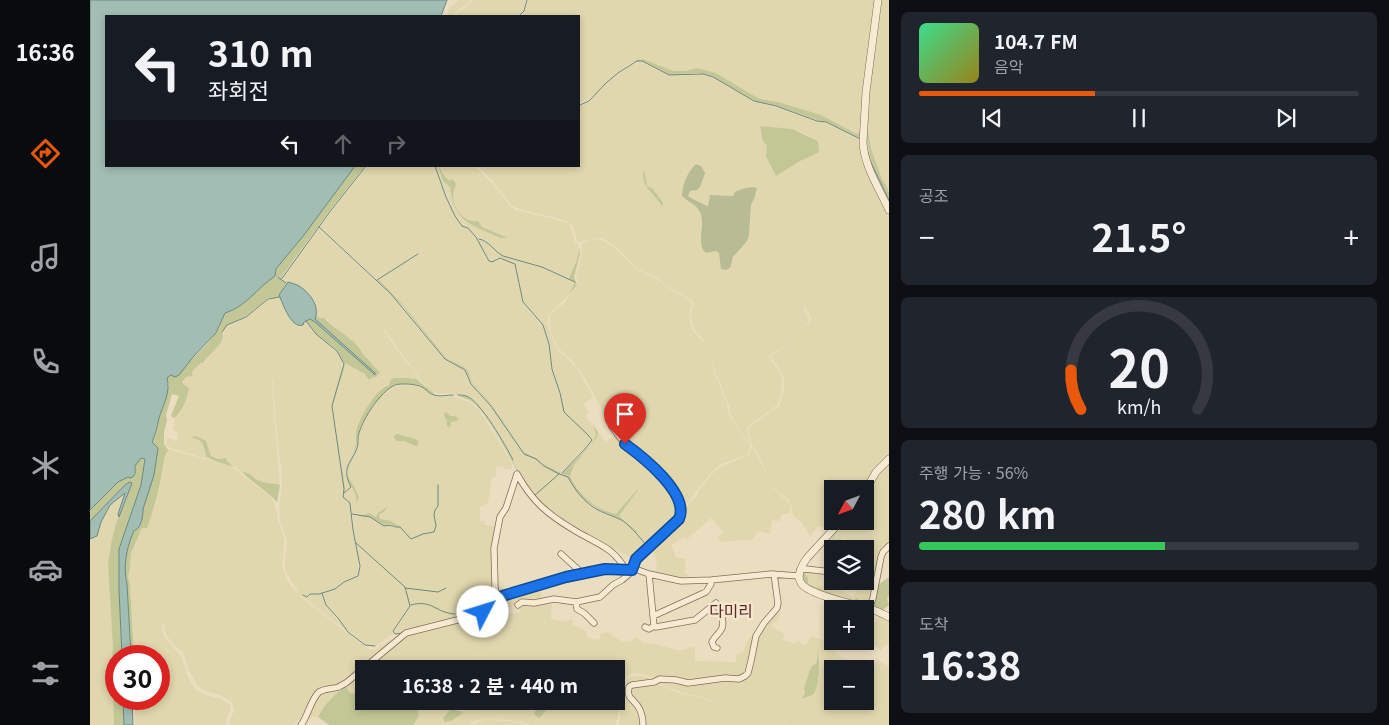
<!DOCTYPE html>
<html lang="ko">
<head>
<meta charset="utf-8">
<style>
	:root { --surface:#171b24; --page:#20242c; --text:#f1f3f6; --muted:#9ea1a6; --line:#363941; --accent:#ea580c }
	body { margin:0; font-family:Georgia,"Noto Sans KR",serif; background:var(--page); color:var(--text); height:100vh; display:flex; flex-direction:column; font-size:19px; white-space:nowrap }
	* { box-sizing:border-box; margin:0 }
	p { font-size:16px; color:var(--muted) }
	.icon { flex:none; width:28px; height:28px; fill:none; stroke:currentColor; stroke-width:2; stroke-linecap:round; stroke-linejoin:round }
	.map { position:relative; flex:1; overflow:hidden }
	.sheet { display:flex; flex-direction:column; gap:12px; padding:12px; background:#0d0f14; width:500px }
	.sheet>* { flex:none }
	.hud { position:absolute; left:15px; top:15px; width:475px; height:152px; border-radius:0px; box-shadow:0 2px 8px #0003; background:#171b24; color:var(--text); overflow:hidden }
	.needle { width:32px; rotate:229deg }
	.tools { position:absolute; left:734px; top:480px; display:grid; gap:10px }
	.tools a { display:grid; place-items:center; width:50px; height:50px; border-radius:0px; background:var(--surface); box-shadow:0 2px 8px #0003; font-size:25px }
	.speed { position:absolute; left:15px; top:645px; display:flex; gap:10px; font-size:25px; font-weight:700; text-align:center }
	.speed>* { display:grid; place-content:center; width:65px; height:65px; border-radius:50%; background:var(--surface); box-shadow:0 2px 8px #0003; line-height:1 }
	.speed .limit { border:8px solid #d22; background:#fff; color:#111 }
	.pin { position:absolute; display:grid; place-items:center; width:42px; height:42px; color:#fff; margin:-51px -21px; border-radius:50% 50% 50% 0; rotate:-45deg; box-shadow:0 0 5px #0007 }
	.pin .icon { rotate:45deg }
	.me { position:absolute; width:55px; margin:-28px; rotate:50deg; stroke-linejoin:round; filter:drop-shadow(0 0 4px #0008) }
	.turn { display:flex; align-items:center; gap:18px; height:105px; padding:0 20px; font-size:22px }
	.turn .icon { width:65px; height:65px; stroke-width:2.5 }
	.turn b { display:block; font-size:35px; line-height:42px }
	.lanes { display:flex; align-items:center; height:48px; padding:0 20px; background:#0003; justify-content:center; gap:25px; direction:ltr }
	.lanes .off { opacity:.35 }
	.big { font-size:38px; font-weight:700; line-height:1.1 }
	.sheet .widget { flex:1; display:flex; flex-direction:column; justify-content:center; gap:8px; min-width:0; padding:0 18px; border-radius:8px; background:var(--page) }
	.sheet .dial { align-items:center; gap:0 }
	.dial svg { height:130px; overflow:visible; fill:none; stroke:var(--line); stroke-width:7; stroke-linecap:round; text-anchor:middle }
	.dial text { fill:var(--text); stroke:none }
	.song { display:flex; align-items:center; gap:15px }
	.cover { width:60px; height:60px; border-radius:8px; background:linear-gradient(135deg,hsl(150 70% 55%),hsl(50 70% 35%)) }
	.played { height:5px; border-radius:2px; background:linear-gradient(90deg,var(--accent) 40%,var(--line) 40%) }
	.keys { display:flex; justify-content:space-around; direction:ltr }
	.heat { display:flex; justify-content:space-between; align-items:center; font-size:28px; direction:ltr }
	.charge { height:8px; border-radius:4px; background:linear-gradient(90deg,#34c759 56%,var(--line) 0) }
	.trip { position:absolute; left:265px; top:660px; width:270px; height:50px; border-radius:0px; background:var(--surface); box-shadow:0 2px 8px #0003; font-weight:700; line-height:50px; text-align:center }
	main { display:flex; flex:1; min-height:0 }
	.menu { display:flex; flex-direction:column; width:90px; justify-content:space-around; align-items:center; background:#090b0e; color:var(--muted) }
	.menu .icon { width:35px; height:35px }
	.menu .selected { color:var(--accent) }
	.menu b { font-size:22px; color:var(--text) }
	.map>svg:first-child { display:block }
	.farmland { fill:#e0d7ae; fill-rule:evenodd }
	.green { fill:#c2c795 }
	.cemetery { fill:#b8bc94 }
	.water { fill:#a2bdb4; stroke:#6a8a81 }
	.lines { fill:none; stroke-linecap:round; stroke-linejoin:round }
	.stream { stroke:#6a8a81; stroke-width:1 }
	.minor-casing { stroke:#826e59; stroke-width:7 }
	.tertiary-casing { stroke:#826e59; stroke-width:8 }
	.minor { stroke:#f6ebd2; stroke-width:5.5 }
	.tertiary { stroke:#f6ebd2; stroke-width:7 }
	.route-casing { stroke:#114b97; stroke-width:12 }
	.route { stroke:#1a73e8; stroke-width:9 }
	.labels { text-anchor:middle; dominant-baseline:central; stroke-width:5; stroke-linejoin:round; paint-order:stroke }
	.quarter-label { font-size:16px; fill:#5c2a1f; stroke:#f3e7cf }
</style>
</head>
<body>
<main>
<nav class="menu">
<b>16:36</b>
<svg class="icon selected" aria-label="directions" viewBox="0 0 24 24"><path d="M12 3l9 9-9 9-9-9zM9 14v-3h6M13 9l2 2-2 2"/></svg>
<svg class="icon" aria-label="music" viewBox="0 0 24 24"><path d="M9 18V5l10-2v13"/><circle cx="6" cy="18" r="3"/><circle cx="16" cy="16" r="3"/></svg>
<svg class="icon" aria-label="phone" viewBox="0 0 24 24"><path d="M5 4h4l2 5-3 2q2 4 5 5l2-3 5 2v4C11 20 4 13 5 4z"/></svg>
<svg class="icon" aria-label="climate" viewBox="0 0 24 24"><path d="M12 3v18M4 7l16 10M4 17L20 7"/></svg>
<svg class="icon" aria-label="car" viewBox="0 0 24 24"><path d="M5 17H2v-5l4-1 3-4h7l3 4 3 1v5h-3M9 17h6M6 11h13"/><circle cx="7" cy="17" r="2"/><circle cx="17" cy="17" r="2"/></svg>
<svg class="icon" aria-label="filters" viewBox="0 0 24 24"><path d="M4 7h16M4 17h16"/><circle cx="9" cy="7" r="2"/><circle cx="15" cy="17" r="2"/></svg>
</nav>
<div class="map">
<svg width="799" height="725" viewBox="0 0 799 725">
	<rect width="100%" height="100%" fill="#eaddc0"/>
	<!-- farmland -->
	<path class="farmland" d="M368,0H381L364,14L358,16V11L360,7L365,4Z
		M383,0H436L433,11L428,16H362L376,7Z
		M438,0H785L770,131L769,133L767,134L731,115L688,102L671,99L662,95L626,73L607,68L596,71H583L553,59L547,60L538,65L516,82L507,93L499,99L489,103V16H431L435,12Z
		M791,0H799V193L796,185L792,179L781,149L778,125L781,82Z
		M550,62L579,76L611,75L622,78L664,102L687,108L726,121L735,123L770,141L784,181L799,214V456L774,489H742V521H749L739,530L729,526L720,536L713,524L703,515L701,505L699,500L682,487L678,481L673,463L662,445L658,431L660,426L688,407L691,401L694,389V379L690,370L681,357L686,352L694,348L719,322L722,317L719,313L715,308L713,309L719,316L718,322L693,348L685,351L680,356L682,361L690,372L692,380L691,397L686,406L658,426L657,431L660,443L653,436L640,414L639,405L633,392L632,386L625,372L620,348L605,330L602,323L601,313L604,303L600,299L578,287L567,278L545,267L532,252L513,238L502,239L489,242L487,241L483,226L478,222L468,218L432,210L421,205L406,185L388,166H489V106H492L500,101L516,83L530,73L542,65ZM670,127L702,129L713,133L728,141L725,153L708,162L676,156L677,145L671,139ZM596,179L611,181L610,187L600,191L598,196L618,207L620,195L644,196L649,190L658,188H667V193L661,205L659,235L657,241L646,253L642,262L630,264L629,253L626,251L616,253L610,245L612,218L608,207L592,196V189Z
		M277,166H344L356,197L364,215L372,226L378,228L386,237L398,260L402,263L410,259L424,264L427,272L432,302L442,315L452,325L458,344L462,369L473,408L470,392L463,369L459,343L453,325L433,302L428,271L425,264L409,258L403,262L400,261L388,240L399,244L396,241L388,238L378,227L373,225L365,215L345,166H348L356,184L360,187L361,195L365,209L375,221L388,228L392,227L373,217L369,212L363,198L361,180L360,182L357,180L349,166H385L405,186L420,206L425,210L468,220L478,223L481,228L485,242L490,248L486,262L479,278L452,266L408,254L452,267L485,282L479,295L460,313L458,318V326L464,343L468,350L483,364L492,376L503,398L493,404L499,412L495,416L503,425L505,432V437L502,440L499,436L501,440L497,446L471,473L453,464L444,456L434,452L402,405L382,382L378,371L374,367L356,358L315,307L288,279L327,256L329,254L286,279L230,227Z
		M229,228L303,297L354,359L375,371L381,384L401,406L434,454L446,459L453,466L468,474L455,487L469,474L478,477L484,488L493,500L497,503L510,511L526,518L538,525L557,546L544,560L526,549L525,550L499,537L468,517L455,507L454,504L446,496L449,491L445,496L428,473L417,448L395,414L383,400L374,395H365L364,393L348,394L340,390L331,381L326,372L308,349L294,328L293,329L307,350L325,372L330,381L326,379L313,378L295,385L291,388L281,401L266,431L265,447L258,460L255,471L257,480L265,492L267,499V503L268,502L264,486L258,477L257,472L258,466L267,447L269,433L276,418L283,407L293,395L305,386L328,385L343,395L351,397L362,396L380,402L389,411L400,427L421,462L422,469H415L413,466L406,467V477H402L398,503L390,507V521H394L395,525L406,526L404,596L392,611L316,630L313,632L304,633V631L320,606L329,604L320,605L318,600L319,606L302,630L303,633L305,634L299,636L286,646L275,644L260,632L253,626L248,617L237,605L233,593L246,589L254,583L268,576L270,566L266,544L307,579L266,542L263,530V515L279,518L294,526L301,525L307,528H310L313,531L310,526H307L299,521L290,519L289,516L295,511L296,508L288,513L286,517L276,513L269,516L266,515L262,514L261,503L253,497L260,504L262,530L268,558V573L265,577L255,581L244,589L229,593L222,594L217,597L213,595L217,598L221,595L232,593L236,605L257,631L209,594L195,570V559L197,547V540L190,521L189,508L192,484L191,467L186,426L183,381H182L185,427L190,485L180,482H171L156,472H152L138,462L132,459L124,458L121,456L117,444L110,440L114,444L115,454L125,461L78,447L76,445L77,438L87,441L88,434L83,429L85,423L84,418L91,412L97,400L99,388L92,384V382L96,377L103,374V370L111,363H113L132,341L134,336L132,332L137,326L156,317L178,299L190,298L197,314L206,325H213L214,322L216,321L221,330L226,334L246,351L252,361V372L246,389L242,406L253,489L252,496L253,494L262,487L261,486L254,492L252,463L243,406L247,389L253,373L255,363L275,374L279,380L290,373L260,339L234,318H230L226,315V306L223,300L216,292L210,286L197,283L191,279Z
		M508,239L512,240L525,248L545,268L568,280L578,288L599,300L603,304L600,309V324L604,332L620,348L624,372L631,387L632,393L636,400L639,415L653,437L660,445L658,454L629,465L619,475L594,507L590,502L586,491L536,444L513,411L493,375L483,362L468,348L461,333L460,315L474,303L488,285L486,276L492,253V244L500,240Z
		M508,432L516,442L526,434L555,461L584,492L587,501L589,516L557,545L547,533L548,532L541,525L529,516L548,490L526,514L511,509L498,501L489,491L480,475L484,465L507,437Z
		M662,447L672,464L680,486L697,501L700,505V513L691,515L690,521L682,520L680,534L667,531L664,539L631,542L627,538L634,532L621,518L597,539L594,537L581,545L586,557L596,559L594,572L598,574L597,579L565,573L567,562L565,556L559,548L591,519L594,509L606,497L609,490L621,475L630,467L659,455Z
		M77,449L138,465L150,473L181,497L186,508L188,520L194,538V547L192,566L197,580L205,591L212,598L278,649L284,650L299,641L305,639L251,685L228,688L221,697L211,718L202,725H141L139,721L144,711L142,702L130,695L113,690L107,685L99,670L93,653L80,641L75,631L74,623H72V628L74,636L79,643L92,657L96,672L104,688L112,694L131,699L140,705V711L136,720L137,725H45V699H69V656H44L40,585L38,577L40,568L41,553L52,528Z
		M799,463V545L795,548L779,607L768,603L764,599L761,601H758L717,584L715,572L716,570L732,572L729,585L752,591L763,597L768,589L756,581H775V549H763L765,543L753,538L748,542L751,549H742V553L739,554L734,544L755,521H775V499L780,487L790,472Z
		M35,492L28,514L29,517L20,553L18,564L23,648L22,658L24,725H0V539L7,536L11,522L20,505Z
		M449,586L452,600L444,602H430L427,605L415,608L417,615L430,612L429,606L433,603L445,604L462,601L461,619L472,621V622L477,621L481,619L483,620L482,624L497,632L496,637L509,640L511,633H515L516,631L532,642L541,641L547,637L553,643L560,644L562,643L589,651L605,646V661L646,662L647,654L653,652L659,638L661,636H665L657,672L653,677L648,679L634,678L598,682L586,679H570L548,673L542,674L534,678L526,686V669H395L394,662L392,661L384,664L381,667L378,669H308L301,665H296L290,667L288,669H275L318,634L342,627L388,617L399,609L403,600Z
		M686,611L690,613L686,623L683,622L681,627L695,634L693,640L705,644L706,641L716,645L721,636L740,643L746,653L771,669H742V701H775V670L787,659L799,667V725H699L695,724L696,725H554L542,698L540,689L542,686L565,683L592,694L613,698L623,702L627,701L632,703L627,701H623L613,697L592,693L566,682L571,680L599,683L658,675L667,636ZM728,654L730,666L729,679L713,698L721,667L726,663L727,660Z
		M790,615L799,621V646L796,644L791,650L775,639Z
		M274,670V701H278L280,708H271L270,699L233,708L228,717H223L215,721L229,694L246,688Z
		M542,676H552L565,680L544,681L538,684L535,690V694L538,701L545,708L550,725H529L531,712L527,689L530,685Z
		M526,700L529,709L526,725H442L419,720L394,719L384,721L379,725H323L329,717L328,715L327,701H348L350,709L353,710V706L356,701H526Z
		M394,720L421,721L436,725H381Z"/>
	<!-- green -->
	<path class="green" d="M789,0H791L779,103L778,131L781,149L792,179L796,185L799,193V199L781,160L777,141H775V143L780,161L799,202V207C787,182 775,163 773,135Z
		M553,59L583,71H596L607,68L626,73L666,97L671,99L688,102L731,115L767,134L769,133L771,129V139L736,122L727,120L687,106L667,102L621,76L608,73L579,75L555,62L550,61L544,62L547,60Z
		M670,126L702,129L728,141L729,152L708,162L686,176L676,156L677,145C670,140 672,134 670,126Z
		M265,166H275L238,213L192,276L190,277L186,276L196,283L189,295L190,297L178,298L156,316L137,325L132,332C137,343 119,353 113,363H111L103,370L102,376L96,377L92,382L93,384L99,388C97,400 93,411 84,418L81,416L89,396L82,394L76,415L77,421L74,432V444L78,450C73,458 73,468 71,477C68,494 63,511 57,528H52L41,553L40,568L38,577L40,585L44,656H41L37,585C33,567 36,547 44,530C47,523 53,517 53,509L64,475L68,448L62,442L66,435L69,419L74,405L79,385L77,378C95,365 114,350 127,332C131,326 132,319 135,313C156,308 167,288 185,276L186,269L214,235Z
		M348,166C352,170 354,178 360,181L362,178L366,184C365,188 363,192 363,196C364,209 374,223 388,221L392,227L418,238H411C382,225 364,223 360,187L353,181Z
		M554,169L557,186L563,189L573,203L572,206C564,192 550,188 554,169Z
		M490,248V254L484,277L487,285L479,295L485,282L479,278L486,262Z
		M288,279L315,307L356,358L374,367L378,371L382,382L402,405L434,452L446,458L453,464L471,473H467L453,465L446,459L435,454L402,406L382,383L376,370L355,358L312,305L287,280Z
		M226,315L230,318H234C246,331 266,339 273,354L290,373L287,375V377H283L279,380L275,374L255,363L253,373L247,389L243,406L255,489L253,493L254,489L243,406L246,389L252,373L254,363L247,350L226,334L216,321L220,319L225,322L283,374L285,375V373L224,319Z
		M303,378H317L326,379L346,395L362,394L347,395L340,393L330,385L324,384H305L295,392L282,407L270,428L268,435L266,448L257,466L256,472L258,481V477L264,486L269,498L266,504C269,491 257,485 256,473C255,463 263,456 265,447C267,442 265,437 266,432C268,420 287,387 299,385L300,381Z
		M366,395C369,396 372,395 374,396C391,400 421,457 429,473H428C419,455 397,413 381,401C376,398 371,398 366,395Z
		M356,412L360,416H365L368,418L367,421L361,422L360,428L357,426V420L355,418L354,413Z
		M503,425L508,432L507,437L484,465L480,476C489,495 504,509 526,514L547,490H548L529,516L548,532L547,533L534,521L510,510L493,499L484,487L478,476L472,474C479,466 502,446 505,437C507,433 504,429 503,425Z
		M307,434L325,439L328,440V445L326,446L314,441H307L304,438L305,435Z
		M106,436L116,441L121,456L128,459L136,458L138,462L144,467L125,461L117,457C111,444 118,443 101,437Z
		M51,458L55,459L51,485L29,549V590L32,656H26V699H33L34,725H24L22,658L23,648L18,564C20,550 23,530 29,516C33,507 37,499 39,489L35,485L0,521V510L28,482L46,474L45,466Z
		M152,472C161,472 162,478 170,481C171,482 187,484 190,485L187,502C177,491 163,483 152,472Z
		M297,507L295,511L289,515L290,519L301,521L307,525L310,526L313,531L310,527C303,527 304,523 294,525L280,517L269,516L279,513L286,517L288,513Z
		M716,570L715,574L718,578V584L761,601L768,598V603L779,607C767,606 724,592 717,586C712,582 712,576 712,571Z
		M799,577V596L797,598L799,605L793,610L799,614L783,609V604L788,585Z
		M728,650C730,665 730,679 724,694L712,699L715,693L714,688L721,667L726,663L727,660Z
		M256,687L260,693L267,694L270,699L271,708H280L278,701H327L328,715L329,716L323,725H239L228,717C235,704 243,695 256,687Z
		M453,704L457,708L455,712L449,718L444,714L448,705Z
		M364,708H366L367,711H370L373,713L361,721L354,722L353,718L360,710Z"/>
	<!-- cemetery -->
	<path class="cemetery" d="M606,164L611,166L615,173L610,187L607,190L600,191L598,196C601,198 616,206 618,206L620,195L643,196L645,192C651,189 661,186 667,188L665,197L661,205L659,235L657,241L643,257L640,268L636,270L631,269L629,253L626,251L616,253C605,244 616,225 610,212C606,204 598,202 592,196C592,185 598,171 606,164Z"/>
	<!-- water -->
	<path class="water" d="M0,0H357L351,16H16V166H265L214,235L186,269L185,276C167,288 156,307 135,313L126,333L103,357L89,375L85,377L81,375L77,378C81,392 73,405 69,418C67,427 66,434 62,442L68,448L64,475L53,509C53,514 52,524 48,528C43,533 45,527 43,533C36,549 33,568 37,584L41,656H32L29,590V549L51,485L55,459L51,458L45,466C45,472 47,476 40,478L38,477L28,482L0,510Z
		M198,282C201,283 206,284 209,286C220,293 230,306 225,319L285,373V375L225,322L220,319L214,322L213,325C201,329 193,304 189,295Z
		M40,482L42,483L29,517L28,514L35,493L20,505L11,522L7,536L0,539V521L35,485Z
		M33,699H42L43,725H34Z"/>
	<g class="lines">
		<!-- stream -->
		<path class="stream" d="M429,16L434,11L437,0
			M489,105H490L499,101L516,83L528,73L547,61H552L579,75L613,74L623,77L664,101L686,106L727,121L736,122L770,139
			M777,148L780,160L799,200
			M345,166L356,197L365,216L372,226L378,228L386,237L399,261L402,262L410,258L425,264L433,302L453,325L459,344L462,369L470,393L474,412L498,435L502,440L495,449L472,473
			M229,227L301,294L355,359L375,370L381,384L401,406L434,454L446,459L454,466L467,473L478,477C487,494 498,507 517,514C524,517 532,519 538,525C545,531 551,539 557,546
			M389,239C399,241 404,251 413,256L452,267L485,282
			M188,277L196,283
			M190,279L193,277L239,213L276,166
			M287,280L328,254
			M132,332L137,325L156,317L178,299L190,297
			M368,395C370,395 373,395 376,396C390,400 416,446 423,460
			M254,493L261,487C251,467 261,464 267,448C269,443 267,437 269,433C274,417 290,392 305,385C310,383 327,384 332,387C336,389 339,394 344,395C350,397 357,395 363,395
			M444,496L469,474
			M262,514L280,517L294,526C303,524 304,528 310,527L321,539L333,534L344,532L346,526L344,515L345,510L348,506V485
			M266,543L315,587L320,606L303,631L305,634L313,633
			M315,588L348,592L356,588
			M232,593L236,605L248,618L258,632L275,645L285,646
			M213,595L217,597L220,594H229L245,589L254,582L268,576L270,566L263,530L260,503L253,497L254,489L242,406L254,364L247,351L226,334L216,321
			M321,605C343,599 345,613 365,614"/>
		<defs>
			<path id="minor" d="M427,474C442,501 457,514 484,530C503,542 524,547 535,569
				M471,554L492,573
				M710,570L715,569L742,572
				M406,598L405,587L404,548L410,517L416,508L427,474
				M486,602L487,609L494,613L504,623
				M428,605L432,602L444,603L464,599L486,602L510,597L523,585L532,580L539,574L546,559L589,519C597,499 569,472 556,460C550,454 543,451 537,445C531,440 527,433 522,427
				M779,609L783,598L791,557L793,552L799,546
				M563,616L616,592L621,584V580
				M564,626L566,627L605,620L626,603C630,610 635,620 632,628C630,633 624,637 622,642L624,647L627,648
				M555,627L559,629L564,626L559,574
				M211,725C218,716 221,699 229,692C235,688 243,689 249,687C250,686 256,683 256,683L316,633L387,615L396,609L402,599L476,577L515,569L548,570L559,574L591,581L621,580L681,574L709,576
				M553,725C553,719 552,714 549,708C544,699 536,699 539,687L542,685L564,682L570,679L586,680L598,683L635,678L649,679L655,676L658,673L661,661L666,636L674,623L687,608L688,603L684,574"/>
			<path id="tertiary" d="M788,0L776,92L773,142C774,166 789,188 799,210
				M775,491L786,472L799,459
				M751,521L717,558C712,565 706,575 711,583C718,595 767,605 781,609C787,611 793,614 799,617"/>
		</defs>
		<!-- minor casing -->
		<use href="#minor" class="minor-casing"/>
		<!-- tertiary casing -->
		<use href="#tertiary" class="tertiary-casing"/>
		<!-- minor -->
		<use href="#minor" class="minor"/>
		<!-- tertiary -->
		<use href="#tertiary" class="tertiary"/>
	</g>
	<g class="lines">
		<defs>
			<path id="route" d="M393,612L402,599L476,577L515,569L542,570L546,559L589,519C600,494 553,457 535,444"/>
		</defs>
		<!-- route casing -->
		<use href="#route" class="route-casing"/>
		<!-- route -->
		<use href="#route" class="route"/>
	</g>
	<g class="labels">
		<!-- quarter labels -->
		<g class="quarter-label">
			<text x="641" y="610">다미리</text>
		</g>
	</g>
</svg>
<div class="tools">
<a><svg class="needle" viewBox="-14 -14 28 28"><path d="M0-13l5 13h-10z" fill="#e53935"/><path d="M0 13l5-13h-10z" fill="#9ea1a6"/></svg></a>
<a><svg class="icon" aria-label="layers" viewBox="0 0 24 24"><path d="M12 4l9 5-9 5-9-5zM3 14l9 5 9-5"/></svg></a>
<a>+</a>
<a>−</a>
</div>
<div class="speed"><div class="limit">30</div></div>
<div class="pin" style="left:535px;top:444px;background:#d93025"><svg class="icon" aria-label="arrive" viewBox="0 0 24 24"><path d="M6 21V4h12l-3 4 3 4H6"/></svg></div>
<svg class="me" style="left:393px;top:612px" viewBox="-20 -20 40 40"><circle r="19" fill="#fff"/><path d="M0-13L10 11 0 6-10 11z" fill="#1a73e8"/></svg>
<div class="trip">16:38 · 2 분 · 440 m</div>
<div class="hud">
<div class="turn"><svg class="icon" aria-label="left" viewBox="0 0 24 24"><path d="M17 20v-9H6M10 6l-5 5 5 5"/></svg><div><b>310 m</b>좌회전</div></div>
<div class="lanes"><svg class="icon" aria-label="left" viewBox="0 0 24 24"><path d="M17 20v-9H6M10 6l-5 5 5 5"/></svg><svg class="icon off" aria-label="ahead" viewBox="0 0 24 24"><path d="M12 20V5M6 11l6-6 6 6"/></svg><svg class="icon off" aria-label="right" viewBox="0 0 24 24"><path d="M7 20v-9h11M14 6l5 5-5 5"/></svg></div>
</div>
</div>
<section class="sheet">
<div class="widget">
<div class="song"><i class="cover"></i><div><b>104.7 FM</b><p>음악</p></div></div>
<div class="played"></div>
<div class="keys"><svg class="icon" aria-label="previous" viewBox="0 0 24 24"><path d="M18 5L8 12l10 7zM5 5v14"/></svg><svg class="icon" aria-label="pause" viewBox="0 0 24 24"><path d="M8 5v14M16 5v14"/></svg><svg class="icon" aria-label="next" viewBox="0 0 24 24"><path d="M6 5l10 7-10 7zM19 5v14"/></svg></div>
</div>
<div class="widget"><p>공조</p>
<div class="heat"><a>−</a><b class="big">21.5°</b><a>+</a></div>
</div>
<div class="widget dial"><svg viewBox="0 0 100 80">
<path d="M14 69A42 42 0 1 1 86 69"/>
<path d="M14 69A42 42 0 0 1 8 45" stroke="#ea580c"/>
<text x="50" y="56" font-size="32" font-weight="700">20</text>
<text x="50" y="72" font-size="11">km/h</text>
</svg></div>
<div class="widget"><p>주행 가능 · 56%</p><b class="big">280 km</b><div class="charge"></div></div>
<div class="widget"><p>도착</p><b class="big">16:38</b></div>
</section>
</main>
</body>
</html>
